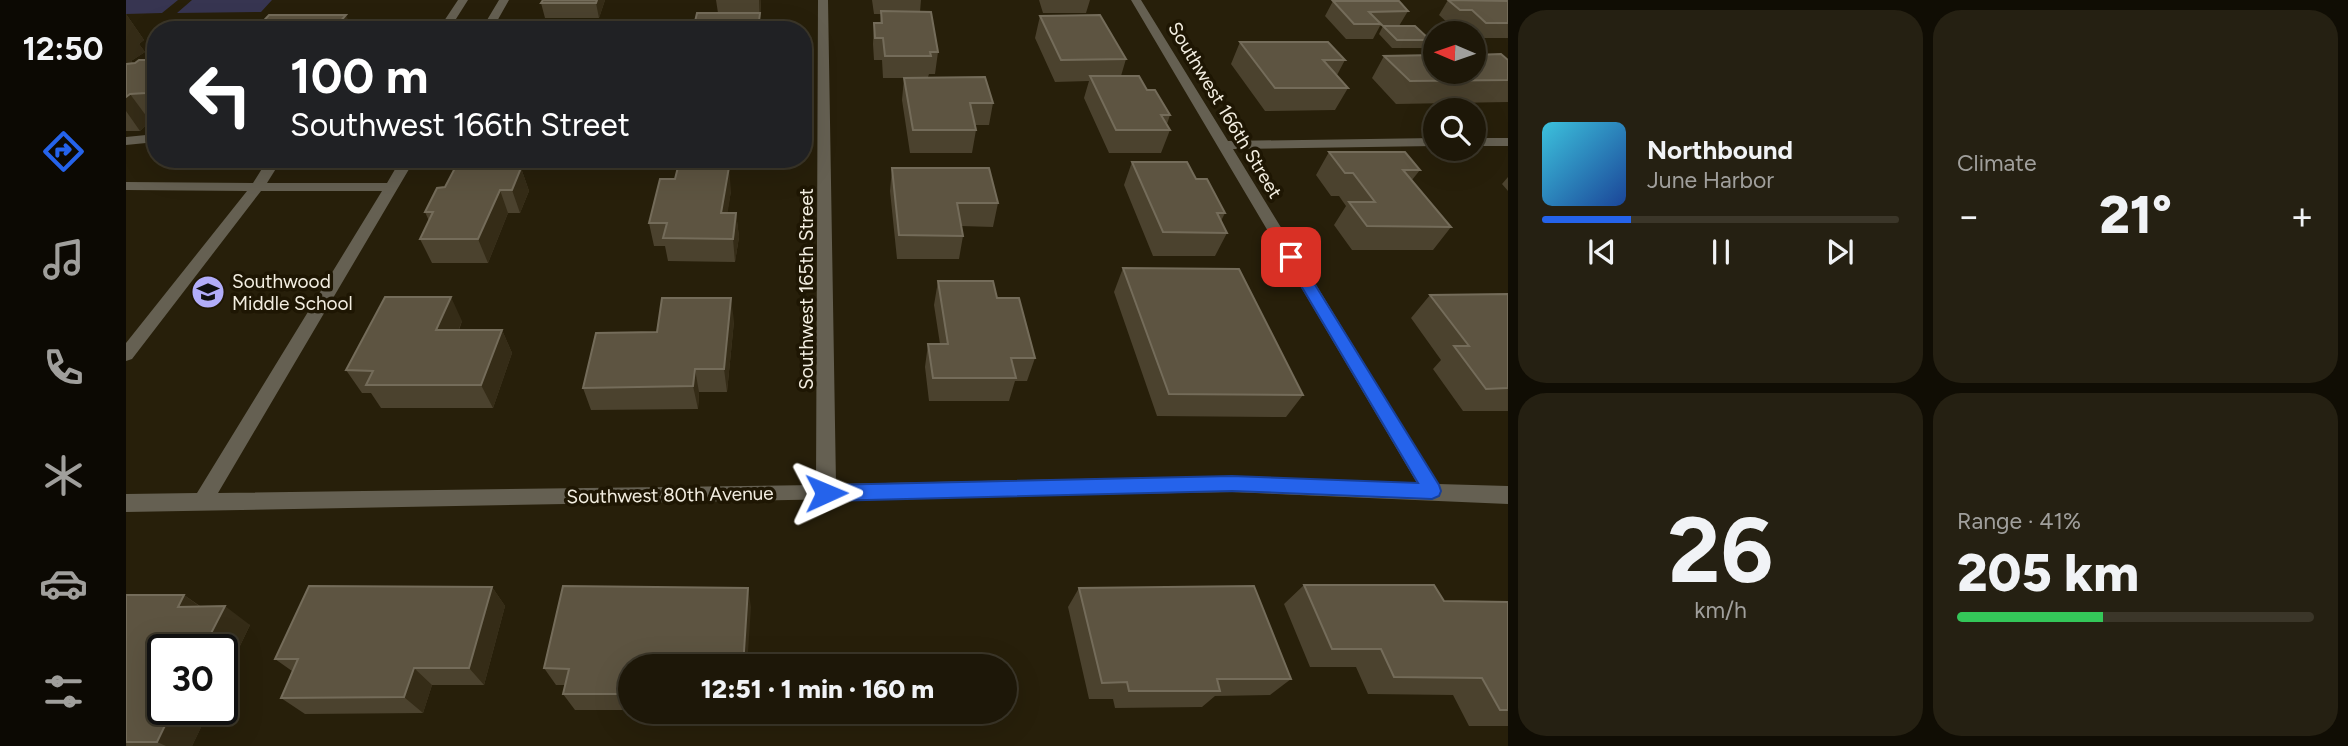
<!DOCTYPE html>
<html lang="en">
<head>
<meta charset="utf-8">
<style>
	:root { --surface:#1d1708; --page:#252012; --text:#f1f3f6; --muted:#a09f9c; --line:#3b3629; --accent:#2563eb }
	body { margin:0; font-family:Figtree,sans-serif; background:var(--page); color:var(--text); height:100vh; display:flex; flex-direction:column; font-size:26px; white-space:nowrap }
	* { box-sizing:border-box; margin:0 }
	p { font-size:23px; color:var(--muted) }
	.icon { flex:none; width:38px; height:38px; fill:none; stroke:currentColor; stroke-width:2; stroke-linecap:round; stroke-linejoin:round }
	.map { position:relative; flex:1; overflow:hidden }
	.side { display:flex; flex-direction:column; gap:10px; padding:10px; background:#100d04; width:840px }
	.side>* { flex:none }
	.top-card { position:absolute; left:21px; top:21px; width:665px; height:147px; border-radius:28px; box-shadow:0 7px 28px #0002,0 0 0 2px var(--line); background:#202124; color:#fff; overflow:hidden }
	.needle { width:46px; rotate:272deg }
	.tools { position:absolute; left:1297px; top:21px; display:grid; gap:14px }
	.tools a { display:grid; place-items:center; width:63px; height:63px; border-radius:50%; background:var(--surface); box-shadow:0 7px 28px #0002,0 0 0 2px var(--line); font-size:35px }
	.speed { position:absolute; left:21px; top:634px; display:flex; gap:14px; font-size:35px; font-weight:700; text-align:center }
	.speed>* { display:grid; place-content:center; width:91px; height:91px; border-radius:50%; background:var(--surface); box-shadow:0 7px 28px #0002,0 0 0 2px var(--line); line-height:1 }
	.speed .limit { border:4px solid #111; border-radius:10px; background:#fff; color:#111 }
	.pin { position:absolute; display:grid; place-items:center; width:60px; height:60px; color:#fff; margin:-30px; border-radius:14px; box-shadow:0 4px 10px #0006 }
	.me { position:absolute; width:77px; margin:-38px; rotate:89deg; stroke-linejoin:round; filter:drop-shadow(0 0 5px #0008) }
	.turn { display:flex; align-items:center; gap:24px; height:147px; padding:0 28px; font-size:32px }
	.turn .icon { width:91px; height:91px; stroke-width:2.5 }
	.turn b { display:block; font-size:49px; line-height:60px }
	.big { font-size:52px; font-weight:800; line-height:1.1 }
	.side .card { flex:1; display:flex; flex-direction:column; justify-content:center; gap:10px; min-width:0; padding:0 24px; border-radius:28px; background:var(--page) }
	.side .dial { align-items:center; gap:0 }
	.dial b { font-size:91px; line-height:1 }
	.song { display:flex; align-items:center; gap:21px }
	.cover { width:84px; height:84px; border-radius:10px; background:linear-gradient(135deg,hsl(190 70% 55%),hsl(220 70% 35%)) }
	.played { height:7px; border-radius:4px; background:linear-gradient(90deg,var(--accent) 25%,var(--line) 25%) }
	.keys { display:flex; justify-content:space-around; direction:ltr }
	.heat { display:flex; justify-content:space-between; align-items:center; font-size:38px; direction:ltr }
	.charge { height:10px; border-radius:5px; background:linear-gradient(90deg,#34c759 41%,var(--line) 0) }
	.side .tiles { flex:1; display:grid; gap:10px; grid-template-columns:repeat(2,1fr) }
	.trip { position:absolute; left:492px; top:654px; width:399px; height:70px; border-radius:35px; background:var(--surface); box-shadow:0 7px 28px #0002,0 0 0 2px var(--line); font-weight:800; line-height:70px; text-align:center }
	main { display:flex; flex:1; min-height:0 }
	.tabs { display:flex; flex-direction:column; width:126px; justify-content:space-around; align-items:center; background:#0c0903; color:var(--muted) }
	.tabs .icon { width:49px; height:49px }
	.tabs .selected { color:var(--accent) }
	.tabs b { font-size:32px; color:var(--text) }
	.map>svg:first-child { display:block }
	.green { fill:#373551 }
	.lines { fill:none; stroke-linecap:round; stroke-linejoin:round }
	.minor { fill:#656052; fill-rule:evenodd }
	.wall { fill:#4b422e }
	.shaded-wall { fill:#352c17 }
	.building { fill:#5d5441; stroke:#746c5a; stroke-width:2 }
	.route { fill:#2563eb; stroke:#184099; stroke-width:2 }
	.labels { text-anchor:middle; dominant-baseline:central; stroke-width:7; stroke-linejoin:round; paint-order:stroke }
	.street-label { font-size:19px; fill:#f3eee1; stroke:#1e1603 }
	.poi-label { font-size:19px; fill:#f3eee1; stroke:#1e1603; text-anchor:start }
</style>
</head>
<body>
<main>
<nav class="tabs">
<b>12:50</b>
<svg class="icon selected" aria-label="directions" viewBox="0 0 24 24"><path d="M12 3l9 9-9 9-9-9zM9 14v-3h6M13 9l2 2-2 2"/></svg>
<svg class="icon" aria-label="music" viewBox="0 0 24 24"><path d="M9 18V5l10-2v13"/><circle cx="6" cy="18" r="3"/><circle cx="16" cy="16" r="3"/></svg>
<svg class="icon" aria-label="phone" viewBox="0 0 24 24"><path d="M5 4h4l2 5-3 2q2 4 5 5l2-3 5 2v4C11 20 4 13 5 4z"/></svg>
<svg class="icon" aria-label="climate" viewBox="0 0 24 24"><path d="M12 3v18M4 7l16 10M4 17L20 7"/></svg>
<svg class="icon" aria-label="car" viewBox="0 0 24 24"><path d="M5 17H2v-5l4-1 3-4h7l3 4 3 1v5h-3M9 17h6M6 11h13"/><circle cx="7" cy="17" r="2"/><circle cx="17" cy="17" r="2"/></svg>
<svg class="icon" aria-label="filters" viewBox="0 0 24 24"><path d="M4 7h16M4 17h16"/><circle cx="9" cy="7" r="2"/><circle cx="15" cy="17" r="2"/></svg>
</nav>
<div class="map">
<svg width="1382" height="746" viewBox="0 0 1382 746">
	<rect width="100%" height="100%" fill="#271f0a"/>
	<!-- green -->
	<path class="green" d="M0,0H52L36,13L0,14Z
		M66,0H146L135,12L51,13Z"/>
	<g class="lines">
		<!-- minor -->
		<path class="minor" d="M332,0H342L323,30H312Z
			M373,0H383L366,30H355Z
			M692,0H702L710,484L1106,476L1291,483L1005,0H1015L1102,141L1309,138V146L1107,149L1312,484L1382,486V504L1106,492L0,512V494L71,493L256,191H135L6,359L0,361V343L121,191L0,190V182L127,183L142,159H156L141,183H261L275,159H289L92,493L690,485Z
			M30,134V142L0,145V137Z
			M1348,138H1382V146H1348Z"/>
	</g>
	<!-- wall -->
	<path class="wall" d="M417,0H479L473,18H419L415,3Z
		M590,0H635L634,21H645V30H567L592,13Z
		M746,0H795L794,12L812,52L809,74H803L802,77L867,103L863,125H849L850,130L846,153H784L776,100L778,78H757L756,60H748L747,44L748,23H754L755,14H748Z
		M913,0H964L960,13H917Z
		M1322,0L1382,1V38H1350L1348,36V33H1345L1336,26L1324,25L1313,15Z
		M1207,1L1282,11L1273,26H1254L1247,39H1220L1199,16Z
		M0,14L18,40L13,44L19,52L5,61L6,62L5,64L30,60V121H24L14,131H0Z
		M914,16L1000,59L995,76L1021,90L1044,115L1041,124L1044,130L1035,153H983L958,98L963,81L929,82L909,38Z
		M1257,26L1304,40L1299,48H1266L1253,34Z
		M1114,42L1219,60L1211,75L1222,88L1209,110L1139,111L1105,64Z
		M1258,56L1382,80V102L1270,104L1246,78Z
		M1203,152L1294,170L1286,180L1325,227L1307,250H1226L1208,225L1220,206L1213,196H1205L1190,175Z
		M368,159H417L416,160Z
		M1006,162L1070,179L1099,213L1095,221L1101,233L1089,256H1027L998,185Z
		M395,168L403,191L394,213H382L362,263H306L294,239L303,221L299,212L319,187Z
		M766,168L872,203L867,227L835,226L837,236L833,259H771L764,191Z
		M1382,177V191L1376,184Z
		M605,191L601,213H610L613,237L609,262L542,261L539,246H528L523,223Z
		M997,268L1177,395L1160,417L1031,416L988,292Z
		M812,281L871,298L909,358L901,381H889L883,401H803L799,367L802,344H814L808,305Z
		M1382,294V411H1337L1307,369L1315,360L1285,318L1304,295Z
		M336,321L333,330H376L386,353L367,408H255L245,393H236L220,370Z
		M608,321L601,392H573L572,409L465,410L457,388L531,332Z
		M1178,585L1318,601L1382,602V726H1343L1327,695L1242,694L1230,667H1184L1158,604Z
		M366,587L379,606L358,685H306L297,713L179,714L155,698L166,671L149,659Z
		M953,588L1165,679L1144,695L1089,696L1076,707L989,708L987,699H963L942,607Z
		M0,595H58L74,606L124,625L66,746H0Z
		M625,607L504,667V710H449L437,694L439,685H430L418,668Z"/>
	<!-- shaded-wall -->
	<path class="shaded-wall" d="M471,0H479L473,18L470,3Z
		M633,0H635L634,14L635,30H634Z
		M0,14L18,40L13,44L19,52L5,61L6,62L0,68Z
		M220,15L227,30H207Z
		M462,21L464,30H458Z
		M107,23L111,30H101Z
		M30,84V108L20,93Z
		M4,94L24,121L14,131L0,111V97Z
		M603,167L605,191L598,237L595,213Z
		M395,168L403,191L394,213L386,190Z
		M374,190L382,213L362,263L352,239Z
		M610,213L613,237L609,262L607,239Z
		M325,297L336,321L323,353L310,330Z
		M605,298L608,321L601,392L598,369Z
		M376,330L386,353L367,408L355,385Z
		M569,369L573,392L572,409L567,386Z
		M366,587L379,606L358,685L343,668Z
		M622,588L625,607L621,667H617Z
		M58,595L84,614L52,607Z
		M99,606L124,625L96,683V649H77Z
		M288,668L306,685L297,713L278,697Z
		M47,709H84L66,746H40L31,742Z"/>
	<!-- building -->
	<path class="building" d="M417,0H471L470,3H415Z
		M1322,0L1382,1V23H1360L1346,10H1334Z
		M1207,1H1273L1282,11L1243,12L1255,24H1228Z
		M755,11L805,12L812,52H804L805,56H759L757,38H749L748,23H756Z
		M571,13H634L633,21H645L644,30H567Z
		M143,15H220L207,30H129Z
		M974,15L1000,59L935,60L914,16Z
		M412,21H462L458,30H407Z
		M75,23H107L101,30H68Z
		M1257,26H1289L1304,40H1271Z
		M1114,42H1202L1219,60H1197L1222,88H1149Z
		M1375,54L1382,60V80L1284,81L1258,56L1309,55V72H1348V55Z
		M13,60H30V84L20,93L4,94L0,97V64L9,63Z
		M964,76H1013L1021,90H1029L1044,115H1035L1044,130H990Z
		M859,77L867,103H844L850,130H787L778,78Z
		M1203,152H1279L1294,170H1277L1325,227L1241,226L1223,202H1249L1227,173H1219Z
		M1006,162H1061L1070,179H1081L1099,213H1091L1101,233L1037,232Z
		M552,167H603L595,213H610L607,239L537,238L541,223H523L534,179H549Z
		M329,168H395L386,190H374L352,239H294L307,212H299L311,188L319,187Z
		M766,168H863L872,203H831L837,236L773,235Z
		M997,268L1113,269L1177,395L1043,394Z
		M812,281H867L871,298H893L909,358H885L890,378H807L802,344H822Z
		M1382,294V388L1360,389L1328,346H1343L1304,295Z
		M259,297H325L310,330H376L355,385H240L247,371L220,370Z
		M536,298H605L598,369H569L567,386L457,388L470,333L531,332Z
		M1178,585H1308L1318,601L1382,602V710H1374L1356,678L1268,677L1255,649H1206Z
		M183,586L366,587L343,668H288L278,697L155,698L172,659H149Z
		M437,586L622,588L617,667H504V694H437L443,669L418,668Z
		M1128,586L1165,679H1091L1094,691H1003L1001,682L976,683L953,588Z
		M0,595H58L52,607L99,606L77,649H37V709H47L31,742H0Z"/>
	<!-- route -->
	<path class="route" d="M1165,253L1170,254L1313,485L1315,491L1313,496L1306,499L1106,491L700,501L694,498L691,493L694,488L700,485L1106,476L1292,483L1158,257Z"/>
	<!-- icons -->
	<defs>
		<symbol id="school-disc" viewBox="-11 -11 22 22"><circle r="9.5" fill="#b2adf9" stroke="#1e1603"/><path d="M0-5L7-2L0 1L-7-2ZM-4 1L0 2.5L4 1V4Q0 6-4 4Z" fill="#111"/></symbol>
	</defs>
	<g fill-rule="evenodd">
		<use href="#school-disc" x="63" y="273" width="38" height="38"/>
	</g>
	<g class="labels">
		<!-- street labels -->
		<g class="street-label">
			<text transform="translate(1099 110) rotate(59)">Southwest 166th Street</text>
			<text transform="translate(680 289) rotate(-90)">Southwest 165th Street</text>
			<text transform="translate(544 495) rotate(-1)">Southwest 80th Avenue</text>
		</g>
		<!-- poi labels -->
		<g class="poi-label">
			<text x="106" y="281">Southwood<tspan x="106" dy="22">Middle School</tspan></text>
		</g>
	</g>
</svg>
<div class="tools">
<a><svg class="needle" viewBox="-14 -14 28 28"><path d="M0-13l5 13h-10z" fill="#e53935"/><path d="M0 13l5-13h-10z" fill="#a09f9c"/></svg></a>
<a><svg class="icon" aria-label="search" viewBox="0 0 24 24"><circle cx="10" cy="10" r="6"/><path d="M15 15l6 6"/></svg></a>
</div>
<div class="speed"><div class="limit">30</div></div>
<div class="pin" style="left:1165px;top:257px;background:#d93025"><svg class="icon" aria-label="arrive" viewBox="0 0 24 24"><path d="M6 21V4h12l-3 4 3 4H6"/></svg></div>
<svg class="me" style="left:700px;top:493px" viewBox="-20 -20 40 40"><path d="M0-17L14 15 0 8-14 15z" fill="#2563eb" stroke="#fff" stroke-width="4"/></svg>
<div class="trip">12:51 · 1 min · 160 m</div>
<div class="top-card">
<div class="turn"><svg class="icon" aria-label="left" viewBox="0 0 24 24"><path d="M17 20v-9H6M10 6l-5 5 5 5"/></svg><div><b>100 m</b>Southwest 166th Street</div></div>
</div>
</div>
<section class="side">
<div class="tiles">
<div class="card">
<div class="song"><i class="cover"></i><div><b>Northbound</b><p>June Harbor</p></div></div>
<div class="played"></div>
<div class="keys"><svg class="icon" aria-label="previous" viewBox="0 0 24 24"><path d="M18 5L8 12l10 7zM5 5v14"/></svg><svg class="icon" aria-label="pause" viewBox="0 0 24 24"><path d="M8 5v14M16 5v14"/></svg><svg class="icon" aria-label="next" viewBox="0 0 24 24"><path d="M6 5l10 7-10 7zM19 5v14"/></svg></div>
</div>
<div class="card"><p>Climate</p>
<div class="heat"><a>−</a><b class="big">21°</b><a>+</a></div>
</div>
<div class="card dial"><b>26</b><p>km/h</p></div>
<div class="card"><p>Range · 41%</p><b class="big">205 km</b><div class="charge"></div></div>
</div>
</section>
</main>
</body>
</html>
